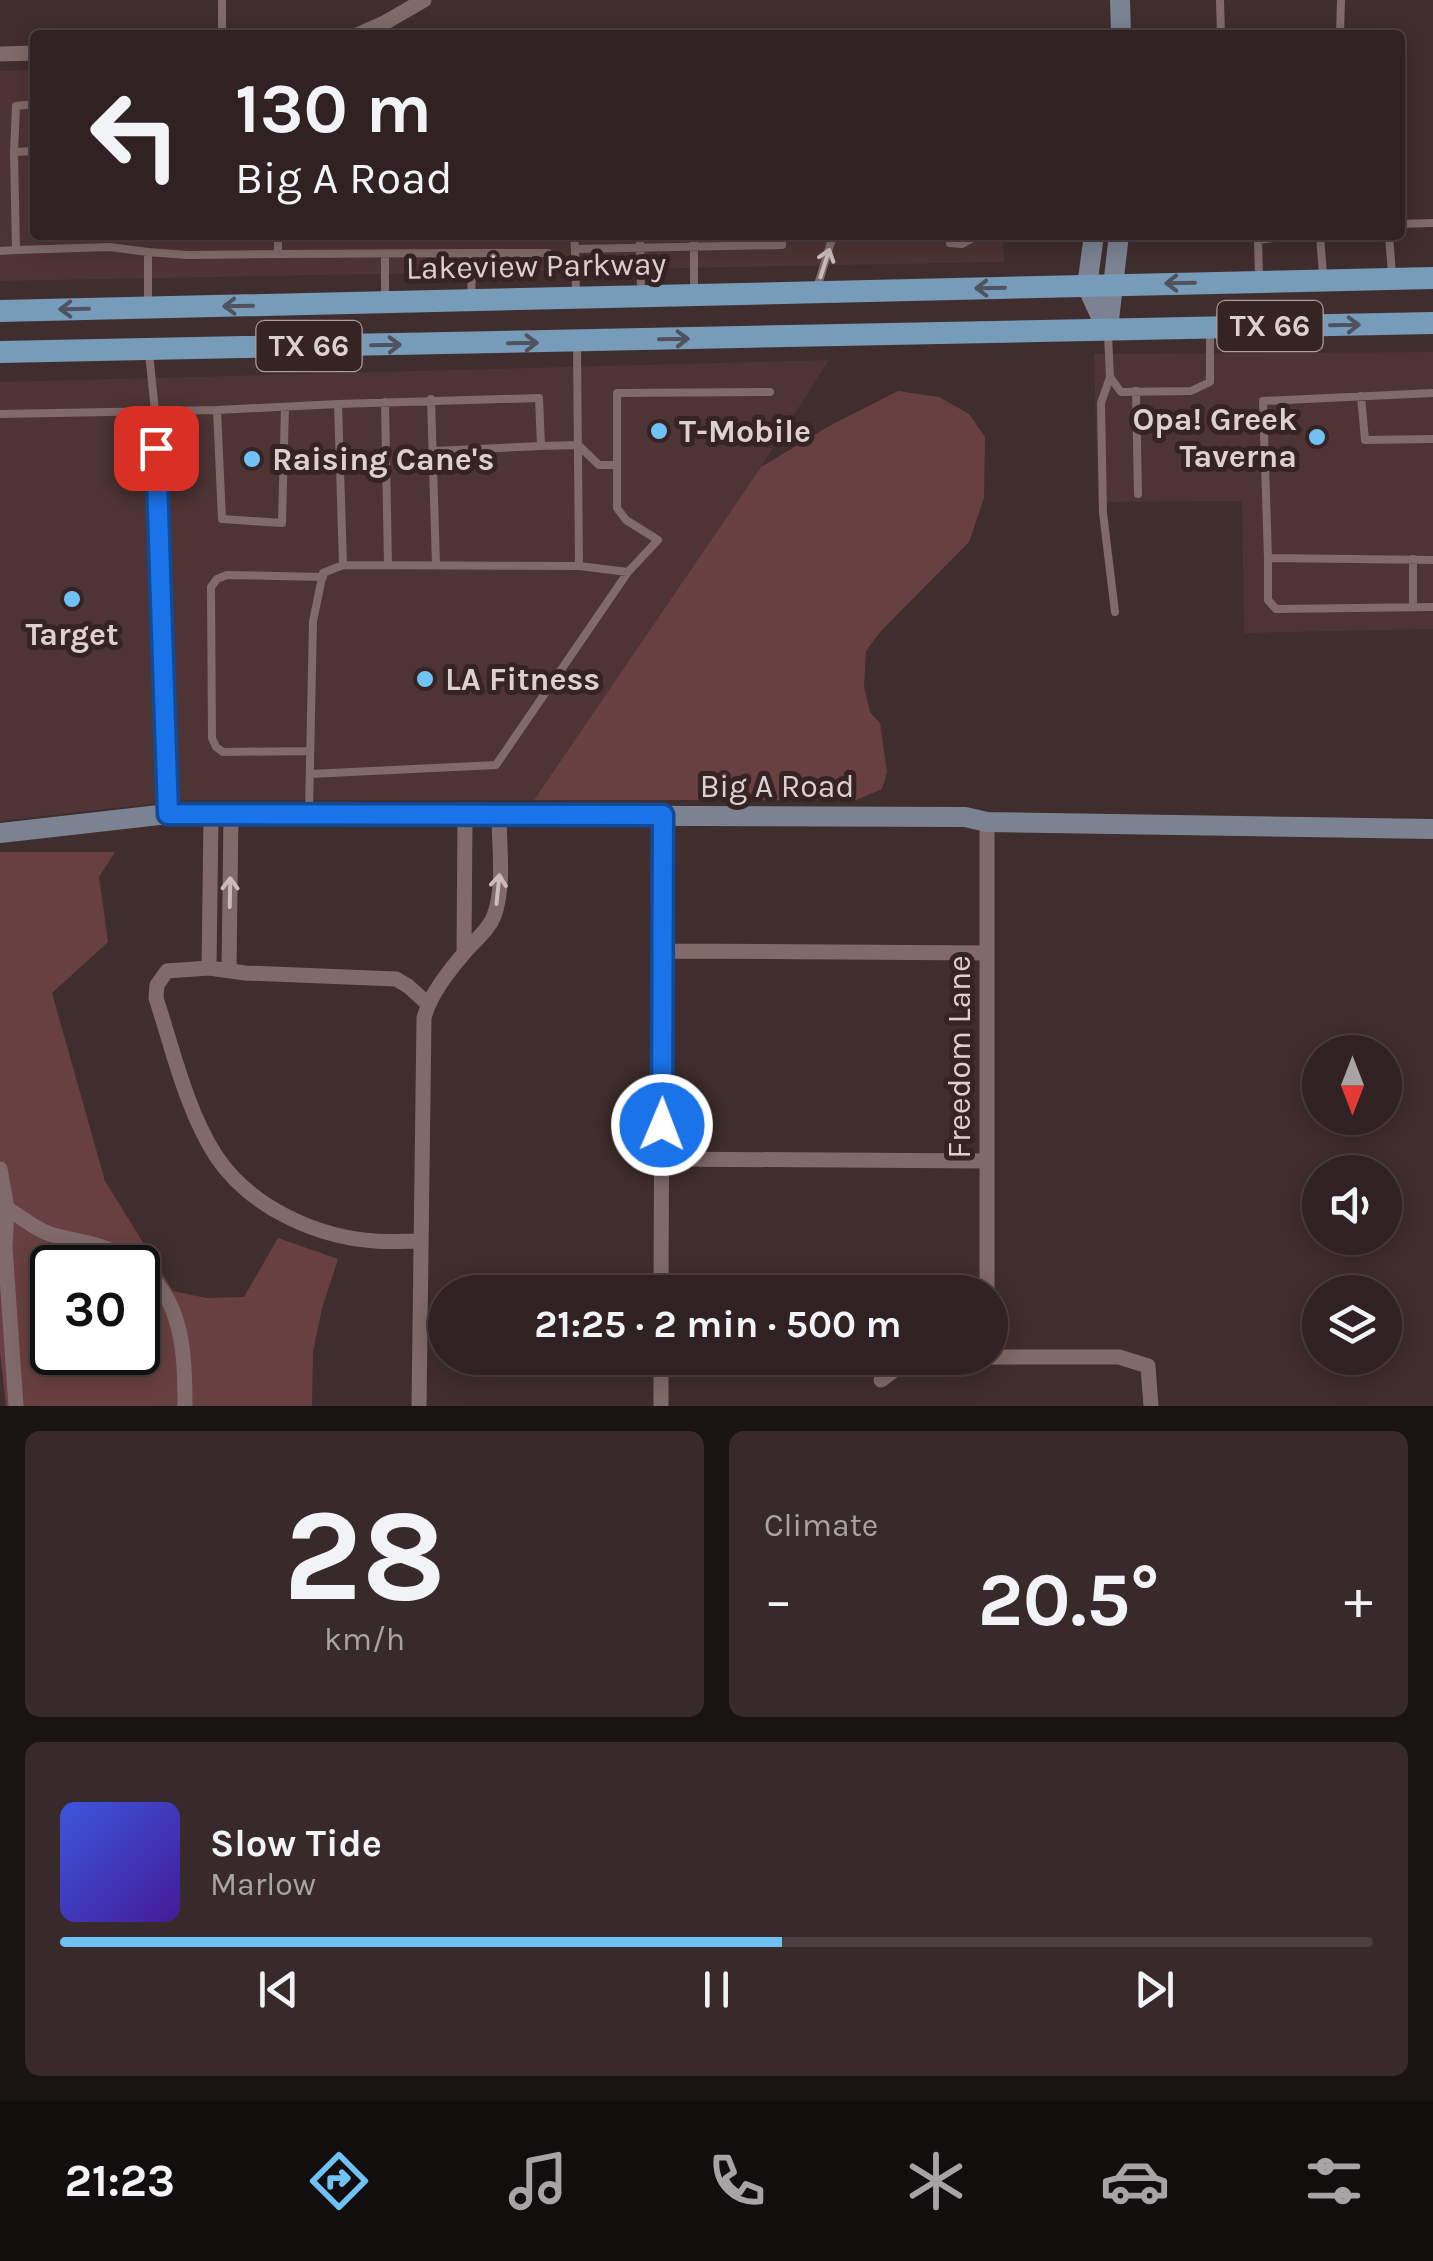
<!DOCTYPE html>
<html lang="en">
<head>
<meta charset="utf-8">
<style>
	:root { --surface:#302222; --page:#382a2a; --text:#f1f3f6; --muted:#a8a4a5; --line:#4b3f40; --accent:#70c1f4 }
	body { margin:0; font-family:Karla,sans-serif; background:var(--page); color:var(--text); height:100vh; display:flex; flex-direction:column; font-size:38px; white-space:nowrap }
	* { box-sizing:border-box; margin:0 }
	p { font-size:32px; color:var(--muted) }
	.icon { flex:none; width:55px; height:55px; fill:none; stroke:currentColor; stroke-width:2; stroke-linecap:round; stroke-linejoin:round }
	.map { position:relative; height:1406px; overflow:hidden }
	.details { display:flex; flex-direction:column; gap:25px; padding:25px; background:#1a1313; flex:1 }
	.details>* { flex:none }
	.banner { position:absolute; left:30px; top:30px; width:1375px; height:210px; border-radius:10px; box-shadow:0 5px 25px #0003,0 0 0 2px var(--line); background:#302222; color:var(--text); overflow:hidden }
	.needle { width:65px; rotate:180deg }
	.buttons { position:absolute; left:1302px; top:1035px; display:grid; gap:20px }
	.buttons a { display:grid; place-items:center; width:100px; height:100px; border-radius:50%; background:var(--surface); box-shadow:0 5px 25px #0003,0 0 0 2px var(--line); font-size:50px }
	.speed { position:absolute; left:30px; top:1245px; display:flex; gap:20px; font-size:50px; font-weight:700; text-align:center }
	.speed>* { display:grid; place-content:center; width:130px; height:130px; border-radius:50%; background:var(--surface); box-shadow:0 5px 25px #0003,0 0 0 2px var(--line); line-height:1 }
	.speed .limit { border:5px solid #111; border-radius:15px; background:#fff; color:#111 }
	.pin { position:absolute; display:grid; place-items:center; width:85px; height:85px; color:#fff; margin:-42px; border-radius:20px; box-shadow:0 5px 15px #0006 }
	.me { position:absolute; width:110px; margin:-55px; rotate:1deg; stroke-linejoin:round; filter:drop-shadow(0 0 8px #0008) }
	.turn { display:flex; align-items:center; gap:35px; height:210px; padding:0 40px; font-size:45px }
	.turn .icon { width:130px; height:130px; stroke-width:2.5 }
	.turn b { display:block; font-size:70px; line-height:85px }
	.big { font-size:75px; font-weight:700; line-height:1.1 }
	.details .widget { flex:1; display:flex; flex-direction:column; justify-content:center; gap:15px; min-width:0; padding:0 35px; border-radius:15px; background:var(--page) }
	.details .dial { align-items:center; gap:0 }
	.dial b { font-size:130px; line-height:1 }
	.song { display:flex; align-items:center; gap:30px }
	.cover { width:120px; height:120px; border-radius:15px; background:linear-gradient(135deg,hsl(230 70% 55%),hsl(260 70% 35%)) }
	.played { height:10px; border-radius:5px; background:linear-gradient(90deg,var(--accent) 55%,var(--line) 55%) }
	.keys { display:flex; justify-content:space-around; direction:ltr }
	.heat { display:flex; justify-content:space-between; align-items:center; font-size:55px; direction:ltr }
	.details .tiles { flex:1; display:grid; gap:25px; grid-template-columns:1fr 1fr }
	.widget:last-child { grid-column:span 2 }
	.trip { position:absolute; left:428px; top:1275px; width:580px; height:100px; border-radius:50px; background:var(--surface); box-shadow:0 5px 25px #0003,0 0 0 2px var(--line); font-weight:700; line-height:100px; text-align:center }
	.menu { display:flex; height:160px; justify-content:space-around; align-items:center; background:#130e0e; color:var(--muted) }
	.menu .icon { width:70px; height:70px }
	.menu .on { color:var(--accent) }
	.menu b { font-size:45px; color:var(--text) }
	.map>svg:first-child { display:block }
	.built { fill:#4e3434 }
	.green { fill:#694041; fill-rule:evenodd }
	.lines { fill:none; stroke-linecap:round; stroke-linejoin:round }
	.lane { stroke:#806a6a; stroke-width:8 }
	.street { stroke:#806a6a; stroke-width:15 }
	.secondary { stroke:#7b8392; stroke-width:20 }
	.primary { stroke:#769cb9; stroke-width:22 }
	.oneway { stroke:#cabcbc }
	.oneway2 { stroke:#50535f }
	.route-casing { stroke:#114b97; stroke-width:25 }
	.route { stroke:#1a73e8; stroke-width:18 }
	.poi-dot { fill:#70c1f4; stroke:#362323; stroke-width:4 }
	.labels { text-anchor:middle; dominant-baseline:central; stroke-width:10; stroke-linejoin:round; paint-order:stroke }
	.shield { fill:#362323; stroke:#ab9c9c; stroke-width:2.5 }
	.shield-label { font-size:30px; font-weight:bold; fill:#ddd0d0 }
	.street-label { font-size:32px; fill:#ddd0d0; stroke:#362323 }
	.poi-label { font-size:32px; font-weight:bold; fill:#ddd0d0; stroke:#362323; text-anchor:start }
</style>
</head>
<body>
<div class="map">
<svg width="1433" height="1406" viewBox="0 0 1433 1406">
	<rect width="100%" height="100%" fill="#402d2d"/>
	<!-- built -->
	<path class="built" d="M35,70V235H1002L1004,262L0,281V71Z
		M1433,352V629L1244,633L1242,501L1098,502L1094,354Z
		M829,360L761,467L534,800H186L0,821V382Z"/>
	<!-- green -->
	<path class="green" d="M898,391L939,397L969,414L985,437L984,498L969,542L880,632L866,651L864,686L870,712L880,723L887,772L882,789L856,800H534L761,467L831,425Z
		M0,852H115L99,877L108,942L52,993L105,1181L173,1291L206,1298L244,1297L278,1238L338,1259L322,1308L313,1352L312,1406H6L0,1351ZM52,1268H138V1352H52Z"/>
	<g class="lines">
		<!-- lane -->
		<path class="lane" d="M1220,0L1221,35
			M222,35V0
			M1340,35L1341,0
			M35,151L14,152L16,250L110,247L148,252V303
			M14,152L16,106L35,104
			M1400,224L1433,223
			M574,235L575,249L782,245V235
			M640,235L641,295
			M694,235V290
			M921,235L927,236
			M1320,235L1323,275
			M1389,235L1392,274
			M950,243L962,244L978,235
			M575,249L576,294
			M0,251L16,250
			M148,252L188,255L278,254V235
			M278,254L473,253
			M385,254V298
			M1259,277L1258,240L1300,235
			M817,288L831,242L836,235
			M471,296L473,253H548
			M1108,335L1110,377L1121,392L1191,391L1210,382V333
			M577,346L579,566
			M149,353L155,411L168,814
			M1110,377L1101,403L1103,513L1115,612
			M1136,391L1138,494
			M1433,393L1263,401L1268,558L1433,560
			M1361,396L1365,440L1433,439
			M431,399L436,565
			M385,402L388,565
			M338,404L539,398L541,446L578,445L599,465H617
			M217,410L222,519L282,523L285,407
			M0,414L217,410L338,404L343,565L323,573L313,621L309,810
			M433,451L541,446
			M1268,558V600L1276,609L1433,607
			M1413,559V607
			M628,572L658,540L626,520L617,508V393L770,392
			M310,751L223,752L216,747L212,738L211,587L217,579L227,575L323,577
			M310,774L496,765L628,572L579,566L343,565"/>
		<!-- street -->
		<path class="street" d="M357,35L386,22L424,0
			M0,54L35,53
			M987,822V1292
			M663,951L987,953
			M464,953L465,815
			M209,968L211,815
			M229,970L231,815
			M661,1159L987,1161
			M0,1169L7,1208
			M421,1241C406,1241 390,1242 375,1241C316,1237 250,1207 216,1156C186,1109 173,1050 156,998L157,985L167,971L209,968L245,973L396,979L408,986L428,1004
			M661,1292L663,815
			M990,1357H1119L1148,1366L1151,1406
			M661,1358V1406
			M881,1380L904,1363L980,1358
			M16,1406L5,1247L7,1208C21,1217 36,1230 53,1235C70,1240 88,1241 105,1248C180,1277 185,1335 185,1406
			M419,1406L424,1018C430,994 449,971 465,952C475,940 488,931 494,916C505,885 499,847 499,815"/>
		<!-- secondary -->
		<path class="secondary" d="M1120,0L1121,35
			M1094,235L1087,286L1107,330
			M1108,328L1119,235
			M0,833L168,814L965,817L987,822L1433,829"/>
		<!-- primary -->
		<path class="primary" d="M0,311L1433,278
			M0,352L1433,323"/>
	</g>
	<!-- one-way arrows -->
	<defs><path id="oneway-shaft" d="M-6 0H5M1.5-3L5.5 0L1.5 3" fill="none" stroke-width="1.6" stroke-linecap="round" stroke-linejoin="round" transform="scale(2.5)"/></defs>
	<g class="oneway">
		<use href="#oneway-shaft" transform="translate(825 263) rotate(-72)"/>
		<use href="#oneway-shaft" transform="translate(498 889) rotate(-84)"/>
		<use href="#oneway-shaft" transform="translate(230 892) rotate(-89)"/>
	</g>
	<g class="oneway2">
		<use href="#oneway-shaft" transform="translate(1180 283) rotate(179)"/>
		<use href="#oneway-shaft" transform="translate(990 288) rotate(179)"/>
		<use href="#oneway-shaft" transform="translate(238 306) rotate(179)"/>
		<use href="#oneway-shaft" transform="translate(74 309) rotate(179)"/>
		<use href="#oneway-shaft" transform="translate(1345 325) rotate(-1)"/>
		<use href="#oneway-shaft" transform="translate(674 339) rotate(-1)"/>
		<use href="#oneway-shaft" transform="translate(523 343) rotate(-1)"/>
		<use href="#oneway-shaft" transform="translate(386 345) rotate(-1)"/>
	</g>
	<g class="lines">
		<defs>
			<path id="route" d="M156,448L168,814L663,815L662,1125"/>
		</defs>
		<!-- route casing -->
		<use href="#route" class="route-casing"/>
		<!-- route -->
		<use href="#route" class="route"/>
	</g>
	<!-- markers -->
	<g class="poi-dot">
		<circle cx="659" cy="431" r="10"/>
		<circle cx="1317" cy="437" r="10"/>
		<circle cx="252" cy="459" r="10"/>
		<circle cx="72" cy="599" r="10"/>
		<circle cx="425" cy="679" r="10"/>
	</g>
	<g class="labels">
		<!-- shield labels -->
		<g class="shield">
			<rect x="1217.5" y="301" width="105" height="50" rx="8"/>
			<rect x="256.5" y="321" width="105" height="50" rx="8"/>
		</g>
		<g class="shield-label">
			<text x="1270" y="326">TX 66</text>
			<text x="309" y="346">TX 66</text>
		</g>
		<!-- street labels -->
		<g class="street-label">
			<text transform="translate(536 266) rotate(-1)">Lakeview Parkway</text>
			<text x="777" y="786">Big A Road</text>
			<text transform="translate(959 1057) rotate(-90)">Freedom Lane</text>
		</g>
		<!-- poi labels -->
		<g class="poi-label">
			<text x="1297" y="419" text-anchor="end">Opa! Greek<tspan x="1297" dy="37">Taverna</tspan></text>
			<text x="679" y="431">T-Mobile</text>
			<text x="272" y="459">Raising Cane's</text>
			<text x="72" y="634" text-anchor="middle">Target</text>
			<text x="445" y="679">LA Fitness</text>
		</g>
	</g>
</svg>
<div class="buttons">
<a><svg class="needle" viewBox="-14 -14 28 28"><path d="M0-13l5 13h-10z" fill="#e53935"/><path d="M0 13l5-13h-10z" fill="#a8a4a5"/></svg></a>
<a><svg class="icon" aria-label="sound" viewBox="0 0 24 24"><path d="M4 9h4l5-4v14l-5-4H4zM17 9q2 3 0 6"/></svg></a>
<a><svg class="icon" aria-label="layers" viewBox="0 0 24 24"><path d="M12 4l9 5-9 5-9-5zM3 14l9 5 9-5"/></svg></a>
</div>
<div class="speed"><div class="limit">30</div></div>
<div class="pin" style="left:156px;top:448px;background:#d93025"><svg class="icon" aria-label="arrive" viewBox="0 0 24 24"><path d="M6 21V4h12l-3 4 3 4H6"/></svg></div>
<svg class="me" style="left:662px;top:1125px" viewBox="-20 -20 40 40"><circle r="17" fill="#1a73e8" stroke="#fff" stroke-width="3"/><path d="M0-11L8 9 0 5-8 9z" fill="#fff"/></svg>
<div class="trip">21:25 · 2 min · 500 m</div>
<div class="banner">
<div class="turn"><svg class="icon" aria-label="left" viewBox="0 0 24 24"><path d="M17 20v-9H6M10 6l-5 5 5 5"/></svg><div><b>130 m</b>Big A Road</div></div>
</div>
</div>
<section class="details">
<div class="tiles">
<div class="widget dial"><b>28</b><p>km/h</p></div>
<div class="widget"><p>Climate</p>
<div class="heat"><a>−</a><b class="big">20.5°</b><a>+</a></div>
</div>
<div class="widget">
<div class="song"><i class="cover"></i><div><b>Slow Tide</b><p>Marlow</p></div></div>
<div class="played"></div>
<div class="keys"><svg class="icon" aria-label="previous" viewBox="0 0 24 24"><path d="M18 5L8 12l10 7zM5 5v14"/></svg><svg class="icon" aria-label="pause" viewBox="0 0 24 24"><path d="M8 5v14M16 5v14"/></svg><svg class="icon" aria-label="next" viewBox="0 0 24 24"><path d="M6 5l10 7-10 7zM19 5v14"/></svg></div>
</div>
</div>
</section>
<nav class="menu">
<b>21:23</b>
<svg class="icon on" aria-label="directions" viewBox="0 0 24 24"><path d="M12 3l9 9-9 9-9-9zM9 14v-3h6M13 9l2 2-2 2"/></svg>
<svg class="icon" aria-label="music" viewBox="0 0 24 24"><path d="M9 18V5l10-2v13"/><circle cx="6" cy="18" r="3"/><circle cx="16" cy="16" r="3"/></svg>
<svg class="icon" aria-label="phone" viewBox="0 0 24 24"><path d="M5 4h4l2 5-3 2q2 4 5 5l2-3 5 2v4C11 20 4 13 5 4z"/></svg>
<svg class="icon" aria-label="climate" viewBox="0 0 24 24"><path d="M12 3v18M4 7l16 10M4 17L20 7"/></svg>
<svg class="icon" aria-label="car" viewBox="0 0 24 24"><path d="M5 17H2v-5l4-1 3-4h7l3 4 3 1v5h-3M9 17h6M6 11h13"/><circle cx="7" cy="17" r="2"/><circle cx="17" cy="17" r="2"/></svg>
<svg class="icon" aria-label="filters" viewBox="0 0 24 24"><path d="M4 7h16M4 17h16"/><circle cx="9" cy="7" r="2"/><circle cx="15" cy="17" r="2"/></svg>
</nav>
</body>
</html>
